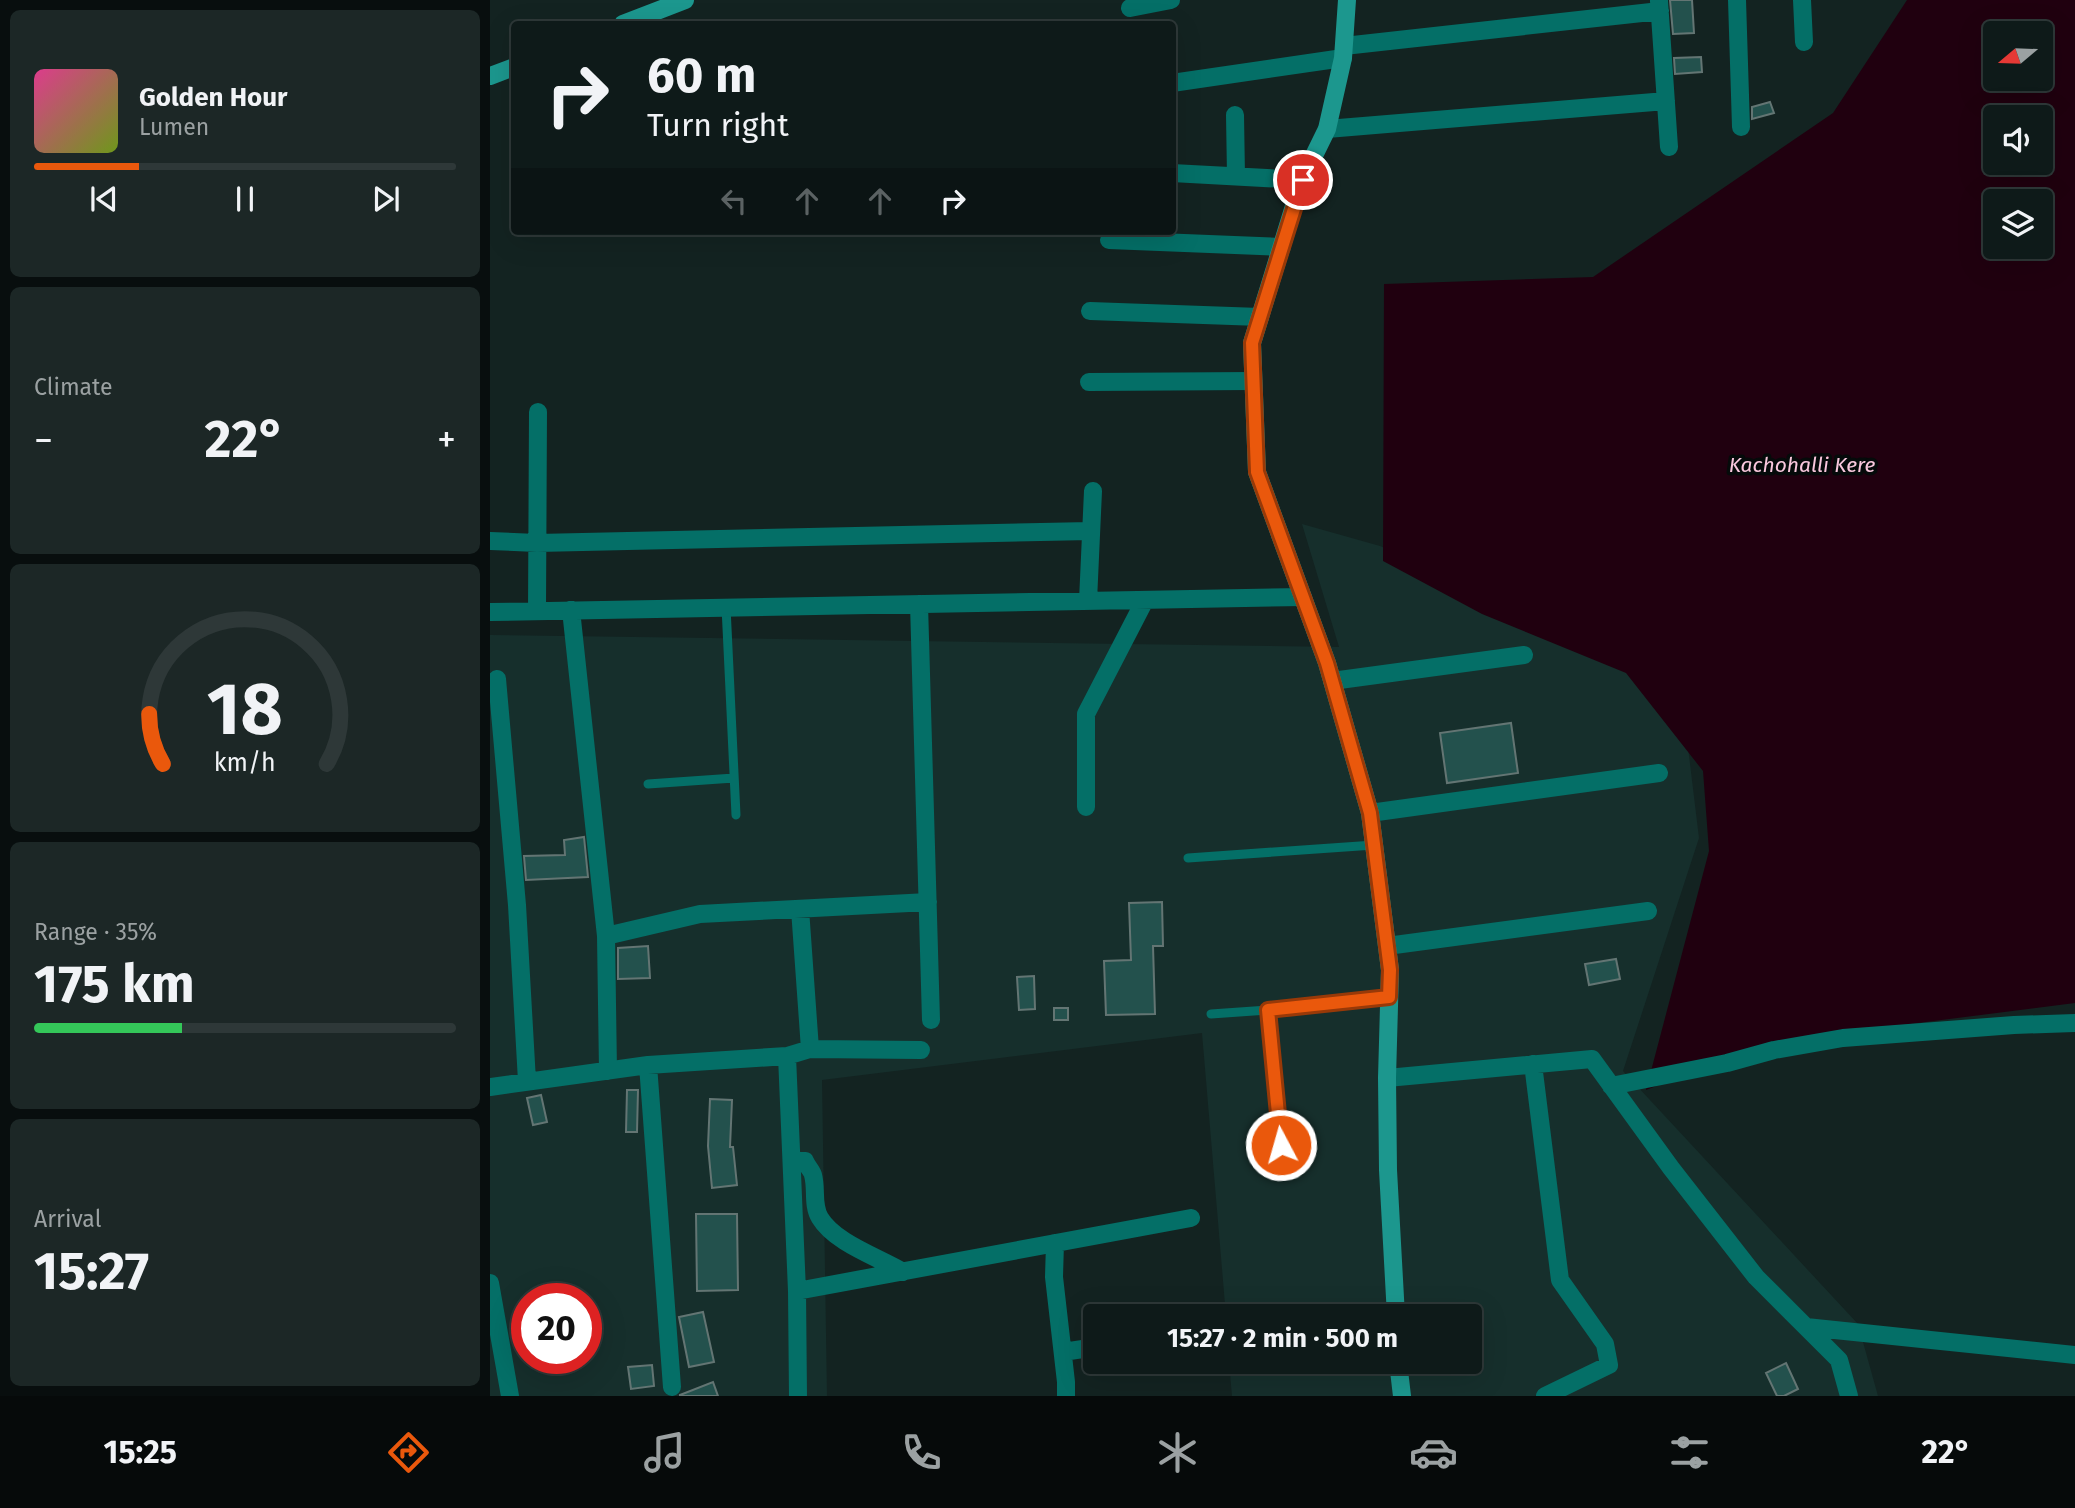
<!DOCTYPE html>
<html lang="en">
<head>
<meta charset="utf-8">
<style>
	:root { --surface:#0e1a19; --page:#1c2726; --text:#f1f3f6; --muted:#9ba1a2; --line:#2e3838; --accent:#ea580c }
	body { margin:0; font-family:"Fira Sans",sans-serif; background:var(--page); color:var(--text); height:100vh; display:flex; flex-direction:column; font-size:26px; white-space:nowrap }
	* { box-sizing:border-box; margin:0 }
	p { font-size:23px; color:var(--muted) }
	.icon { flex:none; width:38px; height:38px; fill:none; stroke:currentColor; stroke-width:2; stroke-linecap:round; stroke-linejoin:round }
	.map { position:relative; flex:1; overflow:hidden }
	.panel { display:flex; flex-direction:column; gap:10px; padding:10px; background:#080e0e; width:490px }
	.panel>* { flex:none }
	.banner { position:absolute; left:21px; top:21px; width:665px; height:214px; border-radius:7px; box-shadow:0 7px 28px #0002,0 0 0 2px var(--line); background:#0e1a19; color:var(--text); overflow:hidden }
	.needle { width:46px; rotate:251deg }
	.controls { position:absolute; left:1493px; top:21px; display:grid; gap:14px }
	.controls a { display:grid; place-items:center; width:70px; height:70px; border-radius:7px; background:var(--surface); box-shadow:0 7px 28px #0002,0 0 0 2px var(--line); font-size:35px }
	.speed { position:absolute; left:21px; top:1283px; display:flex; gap:14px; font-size:35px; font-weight:700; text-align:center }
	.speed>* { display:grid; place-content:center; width:91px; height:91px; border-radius:50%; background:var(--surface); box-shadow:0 7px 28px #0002,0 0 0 2px var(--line); line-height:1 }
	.speed .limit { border:10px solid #d22; background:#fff; color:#111 }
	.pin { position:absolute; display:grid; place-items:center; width:60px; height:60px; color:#fff; margin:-30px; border:4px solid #fff; border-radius:50%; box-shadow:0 2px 7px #0007 }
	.me { position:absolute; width:77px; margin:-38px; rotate:354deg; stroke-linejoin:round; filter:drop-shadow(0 0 5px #0008) }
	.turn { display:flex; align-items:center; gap:24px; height:147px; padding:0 21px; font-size:32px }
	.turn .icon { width:91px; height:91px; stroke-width:2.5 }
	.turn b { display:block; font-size:49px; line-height:60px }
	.lanes { display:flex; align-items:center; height:66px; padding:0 21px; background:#0003; justify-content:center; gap:35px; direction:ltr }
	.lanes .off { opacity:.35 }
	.big { font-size:52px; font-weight:700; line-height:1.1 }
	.panel .widget { flex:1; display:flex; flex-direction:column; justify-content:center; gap:10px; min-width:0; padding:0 24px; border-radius:10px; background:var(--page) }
	.panel .dial { align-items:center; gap:0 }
	.dial svg { height:182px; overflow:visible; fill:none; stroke:var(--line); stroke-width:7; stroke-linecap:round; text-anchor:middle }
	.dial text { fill:var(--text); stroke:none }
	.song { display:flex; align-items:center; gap:21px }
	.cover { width:84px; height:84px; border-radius:10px; background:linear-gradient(135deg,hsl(330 70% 55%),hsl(80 70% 35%)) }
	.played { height:7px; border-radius:4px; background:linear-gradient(90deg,var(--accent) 25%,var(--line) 25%) }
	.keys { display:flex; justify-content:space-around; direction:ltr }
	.heat { display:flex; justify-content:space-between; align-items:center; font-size:38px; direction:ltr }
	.charge { height:10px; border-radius:5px; background:linear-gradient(90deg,#34c759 35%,var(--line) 0) }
	.trip { position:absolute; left:593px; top:1304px; width:399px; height:70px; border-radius:7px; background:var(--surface); box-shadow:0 7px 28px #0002,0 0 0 2px var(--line); font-weight:700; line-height:70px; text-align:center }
	.tab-bar { display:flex; height:112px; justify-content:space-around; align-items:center; background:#060a0a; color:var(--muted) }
	.tab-bar .icon { width:49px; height:49px }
	.tab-bar .active { color:var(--accent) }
	.tab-bar b { font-size:32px; color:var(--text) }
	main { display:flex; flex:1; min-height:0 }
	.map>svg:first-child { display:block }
	.built { fill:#162f2c; fill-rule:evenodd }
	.water { fill:#20000f; fill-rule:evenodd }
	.building { fill:#23514d; stroke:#637573; stroke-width:2 }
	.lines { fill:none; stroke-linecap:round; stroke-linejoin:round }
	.lane { stroke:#046f67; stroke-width:9 }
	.street { stroke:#046f67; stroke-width:18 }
	.secondary { stroke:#1c978e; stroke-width:18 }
	.route-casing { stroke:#983908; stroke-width:18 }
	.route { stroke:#ea580c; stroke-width:12 }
	.labels { text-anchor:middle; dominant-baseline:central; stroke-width:7; stroke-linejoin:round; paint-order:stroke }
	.water-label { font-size:21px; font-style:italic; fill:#f9c7dd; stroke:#050a0a }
</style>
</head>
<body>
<main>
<section class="panel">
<div class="widget">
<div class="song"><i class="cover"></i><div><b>Golden Hour</b><p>Lumen</p></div></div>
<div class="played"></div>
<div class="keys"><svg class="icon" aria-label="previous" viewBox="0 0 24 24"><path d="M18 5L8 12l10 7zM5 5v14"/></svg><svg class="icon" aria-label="pause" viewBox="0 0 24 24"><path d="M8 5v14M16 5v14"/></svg><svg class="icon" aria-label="next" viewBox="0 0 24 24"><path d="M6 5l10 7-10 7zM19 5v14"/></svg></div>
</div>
<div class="widget"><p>Climate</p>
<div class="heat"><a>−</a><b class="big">22°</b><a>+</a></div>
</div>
<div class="widget dial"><svg viewBox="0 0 100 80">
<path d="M14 69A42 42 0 1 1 86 69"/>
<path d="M14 69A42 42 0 0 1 8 47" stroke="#ea580c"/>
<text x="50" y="56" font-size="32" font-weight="700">18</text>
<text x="50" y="72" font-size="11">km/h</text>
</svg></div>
<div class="widget"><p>Range · 35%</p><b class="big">175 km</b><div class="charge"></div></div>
<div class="widget"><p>Arrival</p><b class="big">15:27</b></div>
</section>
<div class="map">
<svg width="1585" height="1396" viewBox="0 0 1585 1396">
	<rect width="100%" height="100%" fill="#132321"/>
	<!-- built -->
	<path class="built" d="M812,524L890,546L1122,648L1197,739L1209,838L1133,1071L1368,1324L1388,1396H742L739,1362H980V1316H736L712,1033L332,1080L337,1396H0V635L849,647ZM37,1298H96V1358H37Z"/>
	<!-- water -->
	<path class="water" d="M1417,0H1585V1003L1279,1042L1156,1090L1219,851L1213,771L1136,673L992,614L893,561L894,284L1103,277L1343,113ZM1505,33H1550V79H1505ZM1505,117H1550V163H1505ZM1505,201H1550V247H1505Z"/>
	<!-- building -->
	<path class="building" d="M1180,0H1202L1204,33L1183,34Z
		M1211,57L1212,72L1185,74L1184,58Z
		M1280,102L1284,113L1262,119V107Z
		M1021,723L1028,773L957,783L950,733Z
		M94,837L98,877L36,880L34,856L75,855L74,840Z
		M672,902L673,946H663L665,1014L616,1015L614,961L641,960L639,903Z
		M158,946L160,978L128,979V948Z
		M1126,959L1130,979L1099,985L1095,964Z
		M544,976L545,1009L529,1010L527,977Z
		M564,1008H578V1020H564Z
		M137,1090H148L147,1132H136Z
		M51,1095L57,1122L43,1125L37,1098Z
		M220,1099L242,1100L240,1147H243L247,1185L222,1188L218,1146Z
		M206,1214H247L248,1290L207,1291Z
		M213,1312L224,1362L199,1367L189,1317Z
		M1296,1363L1308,1389L1294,1396H1287L1276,1373Z
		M162,1365L164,1386L141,1389L138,1367Z
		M223,1382L228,1396H190V1395Z"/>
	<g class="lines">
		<!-- lane -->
		<path class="lane" d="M236,607L246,815
			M158,784L244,778
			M698,858L884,845
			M778,1010L899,997
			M721,1014L778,1010L794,1172"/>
		<!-- street -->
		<path class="street" d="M1247,0L1251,127
			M1312,0L1314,42
			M1169,1L1179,147
			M640,8L681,0
			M854,46L1170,11
			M682,83L853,58
			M745,115L746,176
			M837,129L1176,101
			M682,173L812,180
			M619,240L792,247
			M600,311L770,317
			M599,382L763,381
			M0,541L47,543L600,531
			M598,601L603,491
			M429,604L441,1020
			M81,610L116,936L118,1071
			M47,611L48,412
			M0,612L813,597
			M7,679L27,905L37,1081
			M842,681L1034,655
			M596,807V714L655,600
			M880,813L1169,773
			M310,909L320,1049
			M116,936L210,914L438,902
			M897,946L1158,911
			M297,1056L307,1291L701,1218
			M1043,1064L1070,1280L1115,1344L1119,1365L1055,1396
			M158,1065L182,1387
			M897,1078L1102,1059L1181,1168L1266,1277L1349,1360L1359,1396
			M1121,1086L1237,1063L1284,1050L1353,1038L1524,1025L1585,1023
			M0,1087L158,1065L297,1056L320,1049L431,1050
			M302,1160L315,1161C317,1166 322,1171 323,1175C327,1189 322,1205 330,1218C345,1243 388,1257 413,1272
			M565,1243L564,1277L576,1382V1396
			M0,1283L20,1396
			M307,1291L308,1396
			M1316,1327L1585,1355
			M573,1352L606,1347"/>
		<!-- secondary -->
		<path class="secondary" d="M857,0L853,58L837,129L812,180L762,343L767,472L837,663L880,813L900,970L897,1078L898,1170L906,1316
			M133,24L195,0
			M0,76L24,67
			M908,1362L912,1396"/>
	</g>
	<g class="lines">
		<defs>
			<path id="route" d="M791,1145L778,1010L899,997L900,970L880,813L837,663L767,472L762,343L813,180"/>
		</defs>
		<!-- route casing -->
		<use href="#route" class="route-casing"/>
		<!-- route -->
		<use href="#route" class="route"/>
	</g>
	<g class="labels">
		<!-- water labels -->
		<g class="water-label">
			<text x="1312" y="465">Kachohalli Kere</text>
		</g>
	</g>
</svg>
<div class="controls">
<a><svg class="needle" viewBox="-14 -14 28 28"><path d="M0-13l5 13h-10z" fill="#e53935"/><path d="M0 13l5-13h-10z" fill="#9ba1a2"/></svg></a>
<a><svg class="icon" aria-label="sound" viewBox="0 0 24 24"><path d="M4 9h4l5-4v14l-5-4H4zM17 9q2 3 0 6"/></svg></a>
<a><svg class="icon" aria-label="layers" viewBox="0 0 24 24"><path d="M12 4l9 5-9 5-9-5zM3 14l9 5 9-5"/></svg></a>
</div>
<div class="speed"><div class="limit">20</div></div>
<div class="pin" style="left:813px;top:180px;background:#d93025"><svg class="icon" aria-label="arrive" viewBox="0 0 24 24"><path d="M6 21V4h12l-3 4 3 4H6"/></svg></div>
<svg class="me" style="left:791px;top:1145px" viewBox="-20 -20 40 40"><circle r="17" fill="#ea580c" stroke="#fff" stroke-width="3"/><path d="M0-11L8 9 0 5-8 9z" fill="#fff"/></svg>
<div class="trip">15:27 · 2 min · 500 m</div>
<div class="banner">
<div class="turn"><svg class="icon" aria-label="right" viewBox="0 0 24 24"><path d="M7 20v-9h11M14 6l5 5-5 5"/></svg><div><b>60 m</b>Turn right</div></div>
<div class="lanes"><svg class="icon off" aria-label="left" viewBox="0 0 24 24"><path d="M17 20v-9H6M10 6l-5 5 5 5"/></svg><svg class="icon off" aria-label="ahead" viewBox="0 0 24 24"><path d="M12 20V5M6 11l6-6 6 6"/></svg><svg class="icon off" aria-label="ahead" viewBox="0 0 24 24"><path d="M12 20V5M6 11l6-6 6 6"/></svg><svg class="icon" aria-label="right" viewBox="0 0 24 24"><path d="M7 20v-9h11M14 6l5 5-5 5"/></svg></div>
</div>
</div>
</main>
<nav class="tab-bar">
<b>15:25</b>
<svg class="icon active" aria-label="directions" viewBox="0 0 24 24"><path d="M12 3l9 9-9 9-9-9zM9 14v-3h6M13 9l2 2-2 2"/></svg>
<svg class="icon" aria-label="music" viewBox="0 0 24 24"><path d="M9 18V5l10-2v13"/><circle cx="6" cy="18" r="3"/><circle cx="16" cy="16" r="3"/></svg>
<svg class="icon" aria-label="phone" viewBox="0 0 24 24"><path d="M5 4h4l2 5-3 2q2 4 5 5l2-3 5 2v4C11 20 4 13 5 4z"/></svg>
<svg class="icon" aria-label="climate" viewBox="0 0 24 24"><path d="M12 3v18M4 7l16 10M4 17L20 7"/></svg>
<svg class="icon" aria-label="car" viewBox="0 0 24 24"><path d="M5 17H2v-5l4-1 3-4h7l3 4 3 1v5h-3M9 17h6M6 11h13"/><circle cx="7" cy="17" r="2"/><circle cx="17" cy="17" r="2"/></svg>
<svg class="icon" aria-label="filters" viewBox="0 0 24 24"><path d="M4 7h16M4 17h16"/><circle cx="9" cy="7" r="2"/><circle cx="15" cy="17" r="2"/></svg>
<b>22°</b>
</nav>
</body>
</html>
